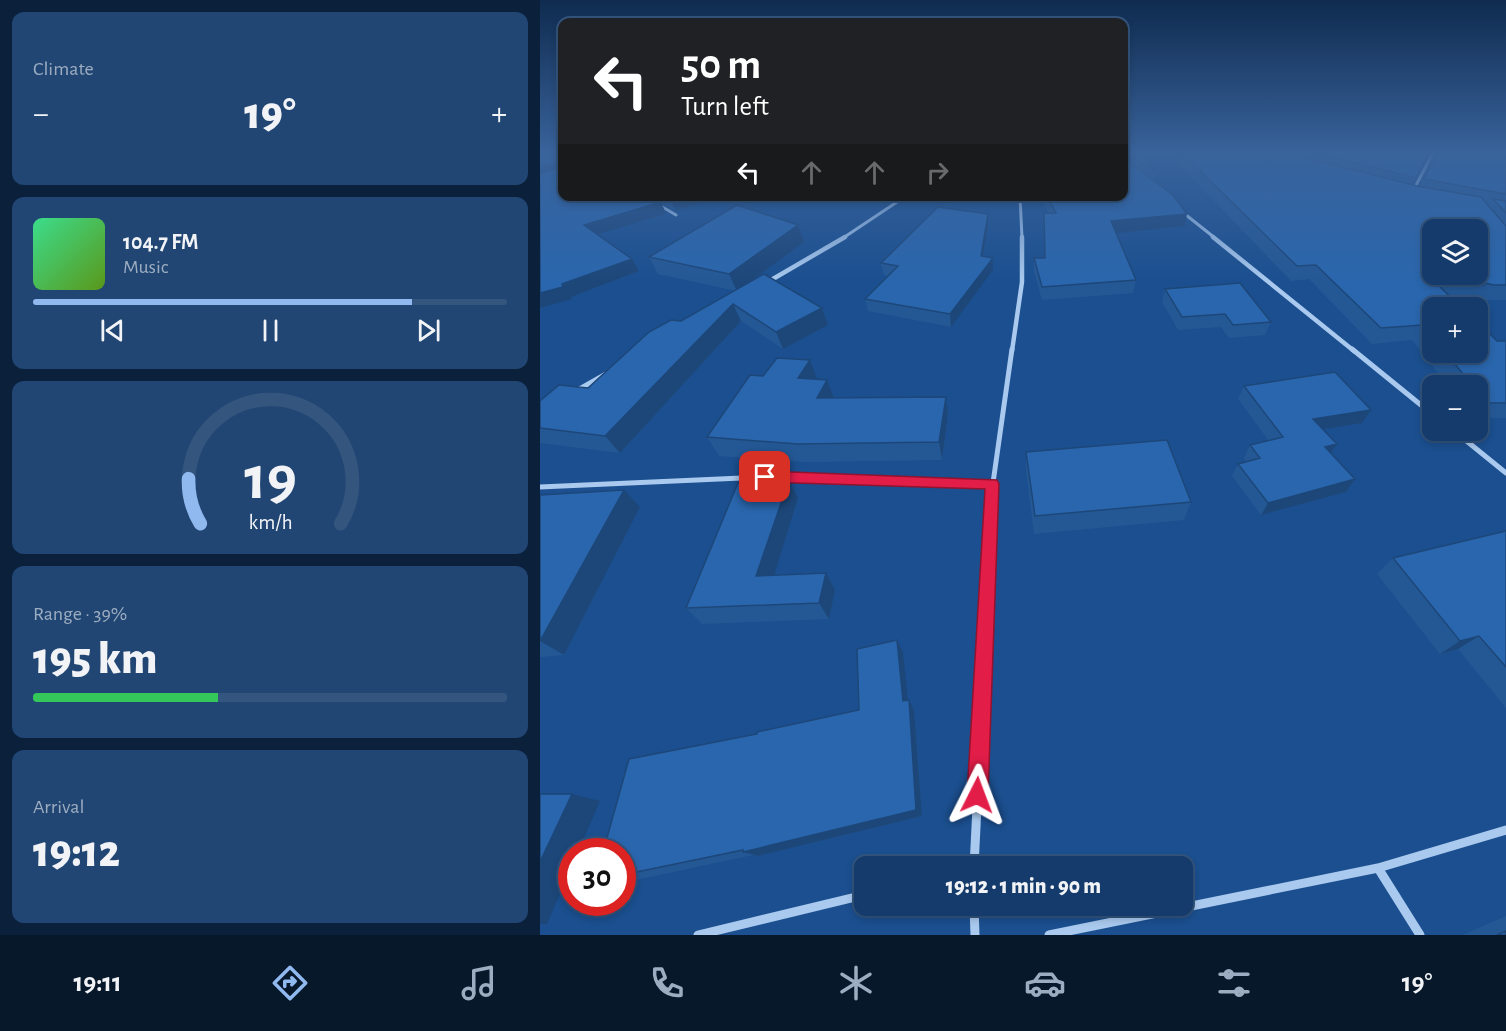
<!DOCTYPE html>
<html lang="en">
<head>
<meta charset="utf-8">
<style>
	:root { --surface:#143b6b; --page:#214673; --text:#f1f3f6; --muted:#9dadc1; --line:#33557e; --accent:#90b9f0 }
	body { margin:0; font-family:"Alegreya Sans",sans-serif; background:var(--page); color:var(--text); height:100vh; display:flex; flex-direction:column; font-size:22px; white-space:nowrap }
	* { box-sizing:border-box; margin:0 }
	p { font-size:20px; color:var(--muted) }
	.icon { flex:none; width:33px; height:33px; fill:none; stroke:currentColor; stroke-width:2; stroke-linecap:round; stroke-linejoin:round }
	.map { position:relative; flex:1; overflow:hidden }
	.panel { display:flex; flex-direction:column; gap:12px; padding:12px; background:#0b203b; width:540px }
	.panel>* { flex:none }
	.guide { position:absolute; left:18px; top:18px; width:570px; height:183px; border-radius:12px; box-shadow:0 3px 9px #0003,0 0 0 2px var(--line); background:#202124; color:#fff; overflow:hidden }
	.buttons { position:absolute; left:882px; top:219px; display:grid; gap:12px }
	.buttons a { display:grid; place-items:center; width:66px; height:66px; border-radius:12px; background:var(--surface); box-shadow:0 3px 9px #0003,0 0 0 2px var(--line); font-size:30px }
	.speed { position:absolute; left:18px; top:838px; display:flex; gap:12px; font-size:30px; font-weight:700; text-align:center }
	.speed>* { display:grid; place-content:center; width:78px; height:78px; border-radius:50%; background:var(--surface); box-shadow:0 3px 9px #0003,0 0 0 2px var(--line); line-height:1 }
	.speed .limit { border:9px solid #d22; background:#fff; color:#111 }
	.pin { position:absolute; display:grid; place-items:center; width:51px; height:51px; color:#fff; margin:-26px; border-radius:12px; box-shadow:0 3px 9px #0006 }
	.me { position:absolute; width:66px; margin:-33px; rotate:3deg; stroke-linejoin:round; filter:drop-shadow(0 0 4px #0008) }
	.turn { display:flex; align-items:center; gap:21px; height:126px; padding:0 24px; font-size:27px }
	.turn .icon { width:78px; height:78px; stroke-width:2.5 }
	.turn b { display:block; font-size:42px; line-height:51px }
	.lanes { display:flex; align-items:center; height:57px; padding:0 24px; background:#0003; justify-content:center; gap:30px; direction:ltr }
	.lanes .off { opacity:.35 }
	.big { font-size:45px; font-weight:800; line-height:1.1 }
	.panel .widget { flex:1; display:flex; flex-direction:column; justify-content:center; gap:9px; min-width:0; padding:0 21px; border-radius:12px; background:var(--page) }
	.panel .dial { align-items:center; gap:0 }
	.dial svg { height:156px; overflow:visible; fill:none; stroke:var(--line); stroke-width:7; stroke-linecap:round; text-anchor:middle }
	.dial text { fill:var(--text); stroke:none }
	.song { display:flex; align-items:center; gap:18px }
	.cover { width:72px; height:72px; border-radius:9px; background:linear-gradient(135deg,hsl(150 70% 55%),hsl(90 70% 35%)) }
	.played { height:6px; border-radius:3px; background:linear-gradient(90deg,var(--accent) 80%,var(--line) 80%) }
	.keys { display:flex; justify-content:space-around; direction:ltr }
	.heat { display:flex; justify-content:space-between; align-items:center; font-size:33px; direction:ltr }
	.charge { height:9px; border-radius:4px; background:linear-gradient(90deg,#34c759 39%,var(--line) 0) }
	.trip { position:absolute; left:314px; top:856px; width:339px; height:60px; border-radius:12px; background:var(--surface); box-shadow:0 3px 9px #0003,0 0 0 2px var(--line); font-weight:800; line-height:60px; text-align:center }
	.tab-bar { display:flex; height:96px; justify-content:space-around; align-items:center; background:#08182b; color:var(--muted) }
	.tab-bar .icon { width:42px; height:42px }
	.tab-bar .selected { color:var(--accent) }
	.tab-bar b { font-size:27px; color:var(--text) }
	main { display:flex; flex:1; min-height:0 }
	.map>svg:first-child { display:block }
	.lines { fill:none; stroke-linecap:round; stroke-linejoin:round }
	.minor-far4 { stroke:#a9c9ee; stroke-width:3 }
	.minor-far3 { stroke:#a9c9ee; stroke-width:4.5 }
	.minor-far2 { stroke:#a9c9ee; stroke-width:5 }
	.minor-far1 { stroke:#a9c9ee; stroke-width:8 }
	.minor { stroke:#a9c9ee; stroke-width:9 }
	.wall { fill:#245895 }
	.shaded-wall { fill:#1d4779 }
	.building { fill:#2a66ad; stroke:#1d4779; stroke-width:1.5; fill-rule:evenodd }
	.route { fill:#e11d48; stroke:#92132f; stroke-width:1.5 }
</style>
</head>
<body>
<main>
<section class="panel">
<div class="widget"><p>Climate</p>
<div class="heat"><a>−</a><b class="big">19°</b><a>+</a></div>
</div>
<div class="widget">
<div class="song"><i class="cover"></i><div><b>104.7 FM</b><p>Music</p></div></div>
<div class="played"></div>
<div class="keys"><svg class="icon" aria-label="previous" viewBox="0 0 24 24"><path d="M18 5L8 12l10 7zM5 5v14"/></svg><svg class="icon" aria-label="pause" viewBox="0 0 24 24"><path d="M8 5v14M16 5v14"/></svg><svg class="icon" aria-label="next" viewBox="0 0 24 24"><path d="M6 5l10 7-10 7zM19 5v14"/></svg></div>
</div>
<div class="widget dial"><svg viewBox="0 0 100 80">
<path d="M14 69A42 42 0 1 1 86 69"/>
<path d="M14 69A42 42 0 0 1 8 46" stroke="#90b9f0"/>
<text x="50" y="56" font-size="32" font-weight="700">19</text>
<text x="50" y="72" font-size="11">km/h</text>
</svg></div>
<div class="widget"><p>Range · 39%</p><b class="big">195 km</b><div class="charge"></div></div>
<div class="widget"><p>Arrival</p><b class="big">19:12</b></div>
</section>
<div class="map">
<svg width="966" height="935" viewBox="0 0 966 935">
	<rect width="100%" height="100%" fill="#1b4f8f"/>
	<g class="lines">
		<!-- minor-far4 -->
		<path class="minor-far4" d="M873,191L894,151
			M104,196L136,215
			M480,196L482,238
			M641,211L675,238
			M303,238L366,196"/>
		<!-- minor-far3 -->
		<path class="minor-far3" d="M673,237L814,351
			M226,283L305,237
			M472,351L482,282V237"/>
		<!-- minor-far2 -->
		<path class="minor-far2" d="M812,349L892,414
			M36,391L66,374
			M913,430L966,473
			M0,487L225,477L452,484
			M451,497L472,349"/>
		<!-- minor-far1 -->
		<path class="minor-far1" d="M442,688L451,496"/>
		<!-- minor -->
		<path class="minor" d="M434,867L443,686
			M838,868L880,935
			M434,906L435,935
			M158,935L324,895
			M509,935L838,868L966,830"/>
	</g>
	<!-- wall -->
	<path class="wall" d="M0,151L14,155L16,154L11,151H22V196H182L136,211L121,202L126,214L58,234L99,271L31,297L32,299L0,308Z
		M584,151H599L616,173L615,182L645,226L576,233L596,280L593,293L502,300L494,272V258H504V213H509L503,203V196H584Z
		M626,151H890L872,184L880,186L897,151H966V300H943L934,298L932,300H914L892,308V352H938L957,341H966V418H938V386H908L872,340L832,344L769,279L751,281Z
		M325,196H347L341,200Z
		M448,226L443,256L453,258V270L411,327L328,311L325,299L348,276L344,275L341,263Z
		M264,242L201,288L282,308L288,325L243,349L201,321L80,453L0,443V401L48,388L141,321L196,291L118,274L109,257Z
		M625,289L731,322L725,335L689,338L681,327L638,330L622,302Z
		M270,360L276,379L294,398L406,397L408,415L402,460L267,462L179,456L167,437L223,376Z
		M704,386L822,423L783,429L791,453L815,479L806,492L721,515L692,476L698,464L706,462L704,458L710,445L729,441L698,399Z
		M486,452L651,502L644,520L494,534L486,470Z
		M0,495L100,507L24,655L0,657Z
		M258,498L234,575L286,573L295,590L289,619L162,624L146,608Z
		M966,531V708L918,649L900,654L837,574L853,558Z
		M363,652L367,700L374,710L382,816L218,856L213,855L82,883V852L217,734L319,710Z
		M966,916V935H922Z"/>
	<!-- shaded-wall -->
	<path class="shaded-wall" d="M587,152L586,164H584V153Z
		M15,162L22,172L0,178V166Z
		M140,196H182L136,211L130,199Z
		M341,196H347L341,200Z
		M121,202L126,214L52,236L44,225Z
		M448,214V226L441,268V256Z
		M647,214L645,226L569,234L571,221Z
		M258,225L264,242L197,291L189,274Z
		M453,258V270L411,327L410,314Z
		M92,259L99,271L31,297L32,299L0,308V293Z
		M193,304L201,321L80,453L65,436Z
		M282,308L288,325L243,349L236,332Z
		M270,360L277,379L266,396L258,378Z
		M287,380L294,398H277Z
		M406,397L408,415L402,460L399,442Z
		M831,410L822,423L765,432L773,419Z
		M797,444L788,457L785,447Z
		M815,479L806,492L721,515L728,503Z
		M249,480L258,498L229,592L216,576Z
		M84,490L100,507L24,655L0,641Z
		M286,573L295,590L289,619L279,603Z
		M939,636L918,649L900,654L920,641Z
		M357,640L363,652L369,711L363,701Z
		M369,700L374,710L382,816L218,856L203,852Z
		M32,794L60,801L38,852H32V866L7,924H0V862Z"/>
	<!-- building -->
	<path class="building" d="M0,151H8L14,155L19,153V151H22V196H111L121,202L44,225L92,259L22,284L23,287L0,293V173L16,169L19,165L15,162L0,166Z
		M584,151H599L616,173L587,152L584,153Z
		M640,151H739L877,186L941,197L966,226V285H954L939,282L943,285L897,284L922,308H892V337L882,325L841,328L776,265L757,266ZM892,230H938V274H892Z
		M769,151H890L876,178Z
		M898,151H966V194L884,179Z
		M584,158L633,195L647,214L571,221L596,280L502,287L494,258H505L504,213H516L507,196H584Z
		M125,196H140L130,199Z
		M953,199L966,201V213Z
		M197,205L258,225L189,274L109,257Z
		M398,207L448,214L441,256L453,258L410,314L325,299L358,266L341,263Z
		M224,274L282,308L236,332L193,304L65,436L0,428V401L19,385L48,388L109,332L131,320L141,321Z
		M700,283L731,322L693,325L685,314L642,317L625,289Z
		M938,322L957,341H966V403H948L938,391V386H933L905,352H938Z
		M237,358L270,360L258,378L287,380L277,398L406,397L399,442L258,444L167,437L210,375L223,376Z
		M795,372L831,410L773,419L797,444L785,447L815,479L728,503L698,464L720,458L710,445L743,437L704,386Z
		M627,440L651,502L495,516L486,452Z
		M249,480L216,576L286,573L279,603L146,608L198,483Z
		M84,490L0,641V495Z
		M966,531V667L939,636L920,641L853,558Z
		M357,640L363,701L369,700L376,810L203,852V850L82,875V852H63L89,759L217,734V732L319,710L317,649Z
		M0,794H32L0,862Z
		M966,931V935H957Z"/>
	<!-- sky -->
	<linearGradient id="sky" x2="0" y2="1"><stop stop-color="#0f2b4f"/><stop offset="0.54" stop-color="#39639b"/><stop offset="1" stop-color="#39639b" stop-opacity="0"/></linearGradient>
	<rect width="966" height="282" fill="url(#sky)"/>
	<!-- route -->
	<path class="route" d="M225,471L457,480L459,484L448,795L445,803L437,806L430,803L427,795L445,489L225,482L218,477Z"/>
</svg>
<div class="buttons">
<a><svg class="icon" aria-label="layers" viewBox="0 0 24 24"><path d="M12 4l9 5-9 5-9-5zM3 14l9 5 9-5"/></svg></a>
<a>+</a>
<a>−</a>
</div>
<div class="speed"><div class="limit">30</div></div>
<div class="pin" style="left:225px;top:477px;background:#d93025"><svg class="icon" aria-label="arrive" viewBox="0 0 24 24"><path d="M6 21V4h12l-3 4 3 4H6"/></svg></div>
<svg class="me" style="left:437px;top:795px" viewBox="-20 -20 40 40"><path d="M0-17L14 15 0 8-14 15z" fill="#e11d48" stroke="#fff" stroke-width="4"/></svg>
<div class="trip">19:12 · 1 min · 90 m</div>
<div class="guide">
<div class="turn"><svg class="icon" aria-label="left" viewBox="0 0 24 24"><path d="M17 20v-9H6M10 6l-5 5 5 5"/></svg><div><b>50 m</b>Turn left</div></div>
<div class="lanes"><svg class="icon" aria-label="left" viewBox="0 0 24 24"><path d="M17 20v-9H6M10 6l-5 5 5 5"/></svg><svg class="icon off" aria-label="ahead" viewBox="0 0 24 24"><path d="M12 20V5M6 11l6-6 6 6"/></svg><svg class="icon off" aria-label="ahead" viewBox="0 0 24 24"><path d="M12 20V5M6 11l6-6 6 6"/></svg><svg class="icon off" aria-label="right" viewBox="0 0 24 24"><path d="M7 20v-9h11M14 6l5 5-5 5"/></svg></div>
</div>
</div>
</main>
<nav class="tab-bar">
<b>19:11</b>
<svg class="icon selected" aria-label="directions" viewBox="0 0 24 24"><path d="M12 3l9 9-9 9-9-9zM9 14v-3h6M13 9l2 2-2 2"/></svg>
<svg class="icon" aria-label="music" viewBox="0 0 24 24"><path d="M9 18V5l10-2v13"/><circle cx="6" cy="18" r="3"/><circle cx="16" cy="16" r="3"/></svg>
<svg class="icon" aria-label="phone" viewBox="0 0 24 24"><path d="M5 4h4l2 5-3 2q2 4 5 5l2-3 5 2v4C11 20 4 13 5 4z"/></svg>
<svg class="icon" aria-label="climate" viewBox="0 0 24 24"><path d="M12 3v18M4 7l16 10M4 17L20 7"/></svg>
<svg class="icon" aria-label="car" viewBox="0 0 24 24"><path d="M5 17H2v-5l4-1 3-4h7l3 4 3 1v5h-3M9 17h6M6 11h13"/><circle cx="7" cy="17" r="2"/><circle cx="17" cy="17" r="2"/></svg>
<svg class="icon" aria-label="filters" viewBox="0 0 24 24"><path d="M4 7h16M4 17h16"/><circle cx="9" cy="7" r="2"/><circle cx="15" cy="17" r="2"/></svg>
<b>19°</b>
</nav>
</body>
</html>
